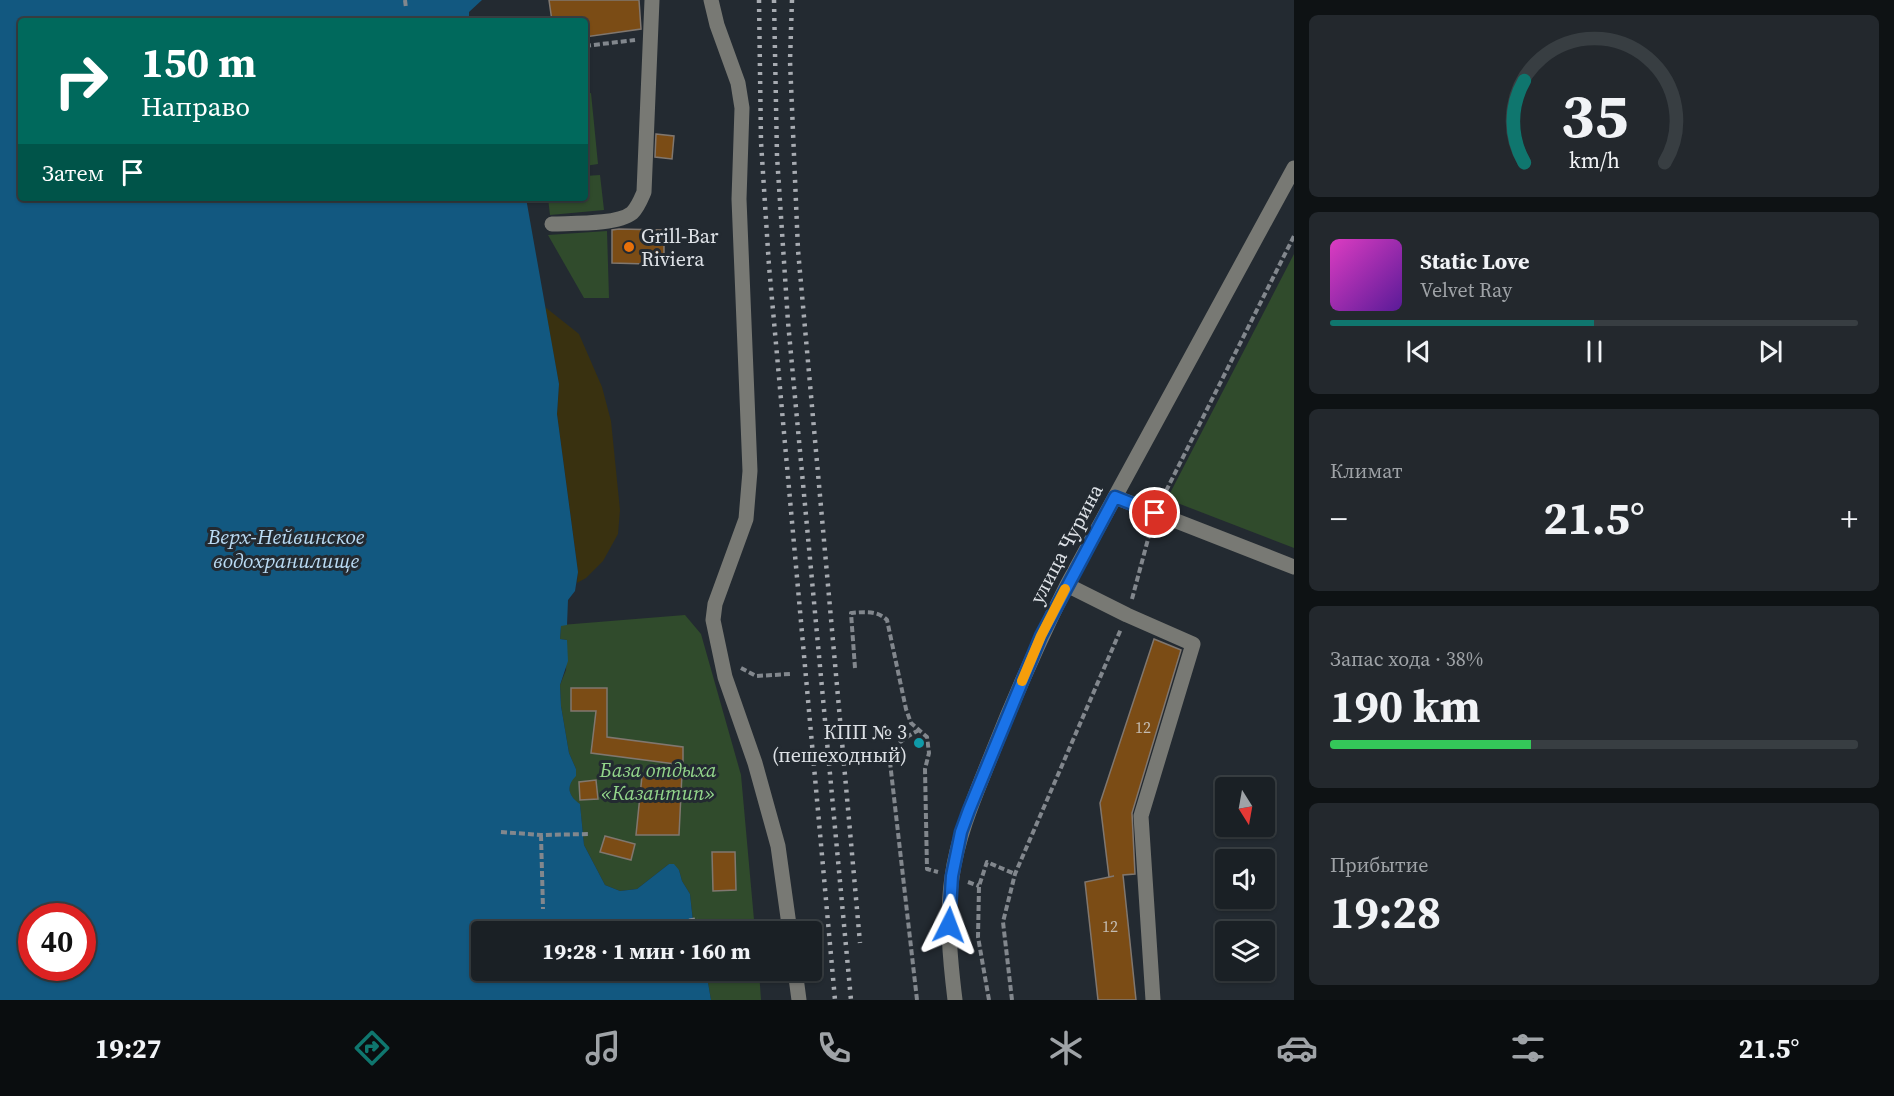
<!DOCTYPE html>
<html lang="ru">
<head>
<meta charset="utf-8">
<style>
	:root { --surface:#1a2025; --page:#23282d; --text:#f1f3f6; --muted:#9fa3a7; --line:#383e42; --accent:#0f766e }
	body { margin:0; font-family:"Source Serif 4",serif; background:var(--page); color:var(--text); height:100vh; display:flex; flex-direction:column; font-size:22px; white-space:nowrap }
	* { box-sizing:border-box; margin:0 }
	p { font-size:20px; color:var(--muted) }
	.icon { flex:none; width:33px; height:33px; fill:none; stroke:currentColor; stroke-width:2; stroke-linecap:round; stroke-linejoin:round }
	.map { position:relative; flex:1; overflow:hidden }
	.details { display:flex; flex-direction:column; gap:15px; padding:15px; background:#0e1214; width:600px }
	.details>* { flex:none }
	.hud { position:absolute; left:18px; top:18px; width:570px; height:183px; border-radius:6px; box-shadow:0 2px 4px #0004,0 0 0 2px var(--line); background:#00695c; color:#fff; overflow:hidden }
	.needle { width:39px; rotate:169deg }
	.tools { position:absolute; left:1215px; top:777px; display:grid; gap:12px }
	.tools a { display:grid; place-items:center; width:60px; height:60px; border-radius:6px; background:var(--surface); box-shadow:0 2px 4px #0004,0 0 0 2px var(--line); font-size:30px }
	.speed { position:absolute; left:18px; top:903px; display:flex; gap:12px; font-size:30px; font-weight:700; text-align:center }
	.speed>* { display:grid; place-content:center; width:78px; height:78px; border-radius:50%; background:var(--surface); box-shadow:0 2px 4px #0004,0 0 0 2px var(--line); line-height:1 }
	.speed .limit { border:9px solid #d22; background:#fff; color:#111 }
	.pin { position:absolute; display:grid; place-items:center; width:51px; height:51px; color:#fff; margin:-26px; border:3px solid #fff; border-radius:50%; box-shadow:0 2px 6px #0007 }
	.me { position:absolute; width:66px; margin:-33px; rotate:3deg; stroke-linejoin:round; filter:drop-shadow(0 0 4px #0008) }
	.turn { display:flex; align-items:center; gap:21px; height:126px; padding:0 24px; font-size:27px }
	.turn .icon { width:78px; height:78px; stroke-width:2.5 }
	.turn b { display:block; font-size:42px; line-height:51px }
	.then { display:flex; align-items:center; height:57px; padding:0 24px; background:#0003; gap:12px; font-size:22px }
	.big { font-size:45px; font-weight:700; line-height:1.1 }
	.details .tile { flex:1; display:flex; flex-direction:column; justify-content:center; gap:9px; min-width:0; padding:0 21px; border-radius:9px; background:var(--page) }
	.details .dial { align-items:center; gap:0 }
	.dial svg { height:156px; overflow:visible; fill:none; stroke:var(--line); stroke-width:7; stroke-linecap:round; text-anchor:middle }
	.dial text { fill:var(--text); stroke:none }
	.song { display:flex; align-items:center; gap:18px }
	.cover { width:72px; height:72px; border-radius:9px; background:linear-gradient(135deg,hsl(310 70% 55%),hsl(270 70% 35%)) }
	.played { height:6px; border-radius:3px; background:linear-gradient(90deg,var(--accent) 50%,var(--line) 50%) }
	.keys { display:flex; justify-content:space-around; direction:ltr }
	.heat { display:flex; justify-content:space-between; align-items:center; font-size:33px; direction:ltr }
	.charge { height:9px; border-radius:4px; background:linear-gradient(90deg,#34c759 38%,var(--line) 0) }
	.trip { position:absolute; left:471px; top:921px; width:351px; height:60px; border-radius:6px; background:var(--surface); box-shadow:0 2px 4px #0004,0 0 0 2px var(--line); font-weight:700; line-height:60px; text-align:center }
	.menu { display:flex; height:96px; justify-content:space-around; align-items:center; background:#0a0d0f; color:var(--muted) }
	.menu .icon { width:42px; height:42px }
	.menu .current { color:var(--accent) }
	.menu b { font-size:27px; color:var(--text) }
	main { display:flex; flex:1; min-height:0 }
	.map>svg:first-child { display:block }
	.green { fill:#304b2c }
	.sand { fill:#393110 }
	.water { fill:#125880; fill-rule:evenodd }
	.building { fill:#7b4c15; stroke:#80776f; stroke-width:1.5 }
	.lines { fill:none; stroke-linecap:round; stroke-linejoin:round }
	.path { stroke:#82878d; stroke-width:4; stroke-dasharray:6 3; stroke-linecap:butt }
	.minor { stroke:#787974; stroke-width:15 }
	.rail { stroke:#a7abb1; stroke-width:4.5; stroke-dasharray:3 6; stroke-linecap:butt }
	.route-casing { stroke:#114b97; stroke-width:15 }
	.route { stroke:#1a73e8; stroke-width:10 }
	.slow { stroke:#f59e0b; stroke-width:10 }
	.food-dot { fill:#e8710a; stroke:#232a31; stroke-width:2 }
	.culture-dot { fill:#0f9aa8; stroke:#232a31; stroke-width:2 }
	.labels { text-anchor:middle; dominant-baseline:central; stroke-width:6; stroke-linejoin:round; paint-order:stroke }
	.number-label { font-size:16px; fill:#c4bcb2 }
	.poi-label { font-size:20px; fill:#dde1e6; stroke:#232a31; text-anchor:start }
	.street-label { font-size:20px; fill:#dde1e6; stroke:#232a31 }
	.park-label { font-size:20px; font-style:italic; fill:#93d68b; stroke:#232a31 }
	.water-label { font-size:21px; font-style:italic; fill:#badbf4; stroke:#232a31 }
</style>
</head>
<body>
<main>
<div class="map">
<svg width="1294" height="1000" viewBox="0 0 1294 1000">
	<rect width="100%" height="100%" fill="#232a31"/>
	<!-- green -->
	<path class="green" d="M591,93L598,164L585,166V94Z
		M600,175L604,210L550,215L548,198H585V176Z
		M607,231L609,298H584L548,235Z
		M1294,254V548L1167,499Z
		M685,615L701,634L741,775L755,931H694L690,894L682,881L679,870L669,864L637,889L620,891L605,885L584,845L580,805C564,792 569,786 576,769L569,753L561,706L560,685L566,670L567,640L560,639L561,625Z
		M706,971H759L761,1000H711Z"/>
	<!-- sand -->
	<path class="sand" d="M545,307L579,334L602,387L611,421L620,510L618,534L603,561L586,578L577,583L578,571L557,414L559,384Z"/>
	<!-- water -->
	<path class="water" d="M0,0H482L469,12V21H21V198H526L559,384L557,414L578,572L575,591L568,600L567,625L561,626L560,639L567,640L568,661L560,685L561,706L569,753L576,769V776C565,787 569,796 580,804L584,845L605,885L620,891L637,889L669,864H674L679,870L682,881L690,894L694,931L482,932V970L706,971L711,1000H0ZM32,916H82V968H32Z"/>
	<!-- building -->
	<path class="building" d="M549,0H639L641,29L585,37V21H552Z
		M656,134L674,136L672,159L655,157Z
		M619,229L664,230V257H647V264L612,263V230Z
		M1154,639L1181,650L1132,813L1135,874L1123,875L1136,1000H1098L1085,882L1114,876L1109,877L1100,803Z
		M571,688H607V737L683,747V765L591,753L596,711H571Z
		M682,773L679,835H636L642,776Z
		M596,780L598,799L580,800L579,782Z
		M605,836L635,844L631,860L600,852Z
		M712,852H735L736,890L713,891Z"/>
	<g class="lines">
		<!-- path -->
		<path class="path" d="M405,0L406,8
			M585,46L635,40
			M1162,499L1294,236
			M1132,599L1151,528
			M741,668L756,676L790,674
			M855,668L851,613C864,612 877,610 887,620L906,709L911,723L927,737L929,753L925,769L927,869L938,872
			M501,832L541,835L588,834
			M541,835L543,909
			M968,882L979,886
			M618,932L698,919
			M683,932L701,928
			M917,1000L890,762C894,744 904,738 919,730
			M989,1000L978,937L979,886L987,862L1015,874
			M1012,1000L1003,922L1015,874L1121,629"/>
		<!-- minor -->
		<path class="minor" d="M711,0L717,25L738,83L742,108L739,199L750,471L746,519L715,604L713,620L725,677L755,763L778,846L790,932
			M552,224C571,223 617,225 632,213C638,207 641,199 644,192L652,0
			M1115,497L1294,567
			M1067,585L1127,615L1193,644L1141,816L1153,1000
			M795,970L799,1000
			M955,1000C950,959 946,918 952,877C958,834 975,796 991,756C1014,698 1039,641 1067,585L1294,168"/>
		<!-- rail -->
		<path class="rail" d="M759,0L761,142L769,266L835,1000
			M774,0L777,156L788,322L851,1000
			M792,0L790,61L798,250L860,943"/>
	</g>
	<g class="lines">
		<defs>
			<path id="route" d="M949,925L952,876L961,832L969,810L1041,636L1115,497L1155,513"/>
		</defs>
		<!-- route casing -->
		<use href="#route" class="route-casing"/>
		<!-- route -->
		<use href="#route" class="route"/>
		<!-- slow -->
		<path class="slow" d="M1022,681L1041,636L1065,589"/>
	</g>
	<!-- markers -->
	<circle class="food-dot" cx="629" cy="247" r="6"/>
	<circle class="culture-dot" cx="919" cy="743" r="6"/>
	<g class="labels">
		<!-- number labels -->
		<g class="number-label">
			<text x="1143" y="727">12</text>
			<text x="1110" y="926">12</text>
		</g>
		<!-- poi labels -->
		<g class="poi-label">
			<text x="641" y="236">Grill-Bar<tspan x="641" dy="23">Riviera</tspan></text>
			<text x="907" y="732" text-anchor="end">КПП № 3<tspan x="907" dy="23">(пешеходный)</tspan></text>
		</g>
		<!-- street labels -->
		<g class="street-label">
			<text transform="translate(1066 544) rotate(-62)">улица Чурина</text>
		</g>
		<!-- park labels -->
		<g class="park-label">
			<text x="658" y="770">База отдыха<tspan x="658" dy="23">«Казантип»</tspan></text>
		</g>
		<!-- water labels -->
		<g class="water-label">
			<text x="286" y="536">Верх-Нейвинское<tspan x="286" dy="24">водохранилище</tspan></text>
		</g>
	</g>
</svg>
<div class="tools">
<a><svg class="needle" viewBox="-14 -14 28 28"><path d="M0-13l5 13h-10z" fill="#e53935"/><path d="M0 13l5-13h-10z" fill="#9fa3a7"/></svg></a>
<a><svg class="icon" aria-label="sound" viewBox="0 0 24 24"><path d="M4 9h4l5-4v14l-5-4H4zM17 9q2 3 0 6"/></svg></a>
<a><svg class="icon" aria-label="layers" viewBox="0 0 24 24"><path d="M12 4l9 5-9 5-9-5zM3 14l9 5 9-5"/></svg></a>
</div>
<div class="speed"><div class="limit">40</div></div>
<div class="pin" style="left:1155px;top:513px;background:#d93025"><svg class="icon" aria-label="arrive" viewBox="0 0 24 24"><path d="M6 21V4h12l-3 4 3 4H6"/></svg></div>
<svg class="me" style="left:949px;top:925px" viewBox="-20 -20 40 40"><path d="M0-17L14 15 0 8-14 15z" fill="#1a73e8" stroke="#fff" stroke-width="4"/></svg>
<div class="trip">19:28 · 1 мин · 160 m</div>
<div class="hud">
<div class="turn"><svg class="icon" aria-label="right" viewBox="0 0 24 24"><path d="M7 20v-9h11M14 6l5 5-5 5"/></svg><div><b>150 m</b>Направо</div></div>
<div class="then">Затем<svg class="icon" aria-label="arrive" viewBox="0 0 24 24"><path d="M6 21V4h12l-3 4 3 4H6"/></svg></div>
</div>
</div>
<section class="details">
<div class="tile dial"><svg viewBox="0 0 100 80">
<path d="M14 69A42 42 0 1 1 86 69"/>
<path d="M14 69A42 42 0 0 1 14 27" stroke="#0f766e"/>
<text x="50" y="56" font-size="32" font-weight="700">35</text>
<text x="50" y="72" font-size="11">km/h</text>
</svg></div>
<div class="tile">
<div class="song"><i class="cover"></i><div><b>Static Love</b><p>Velvet Ray</p></div></div>
<div class="played"></div>
<div class="keys"><svg class="icon" aria-label="previous" viewBox="0 0 24 24"><path d="M18 5L8 12l10 7zM5 5v14"/></svg><svg class="icon" aria-label="pause" viewBox="0 0 24 24"><path d="M8 5v14M16 5v14"/></svg><svg class="icon" aria-label="next" viewBox="0 0 24 24"><path d="M6 5l10 7-10 7zM19 5v14"/></svg></div>
</div>
<div class="tile"><p>Климат</p>
<div class="heat"><a>−</a><b class="big">21.5°</b><a>+</a></div>
</div>
<div class="tile"><p>Запас хода · 38%</p><b class="big">190 km</b><div class="charge"></div></div>
<div class="tile"><p>Прибытие</p><b class="big">19:28</b></div>
</section>
</main>
<nav class="menu">
<b>19:27</b>
<svg class="icon current" aria-label="directions" viewBox="0 0 24 24"><path d="M12 3l9 9-9 9-9-9zM9 14v-3h6M13 9l2 2-2 2"/></svg>
<svg class="icon" aria-label="music" viewBox="0 0 24 24"><path d="M9 18V5l10-2v13"/><circle cx="6" cy="18" r="3"/><circle cx="16" cy="16" r="3"/></svg>
<svg class="icon" aria-label="phone" viewBox="0 0 24 24"><path d="M5 4h4l2 5-3 2q2 4 5 5l2-3 5 2v4C11 20 4 13 5 4z"/></svg>
<svg class="icon" aria-label="climate" viewBox="0 0 24 24"><path d="M12 3v18M4 7l16 10M4 17L20 7"/></svg>
<svg class="icon" aria-label="car" viewBox="0 0 24 24"><path d="M5 17H2v-5l4-1 3-4h7l3 4 3 1v5h-3M9 17h6M6 11h13"/><circle cx="7" cy="17" r="2"/><circle cx="17" cy="17" r="2"/></svg>
<svg class="icon" aria-label="filters" viewBox="0 0 24 24"><path d="M4 7h16M4 17h16"/><circle cx="9" cy="7" r="2"/><circle cx="15" cy="17" r="2"/></svg>
<b>21.5°</b>
</nav>
</body>
</html>
